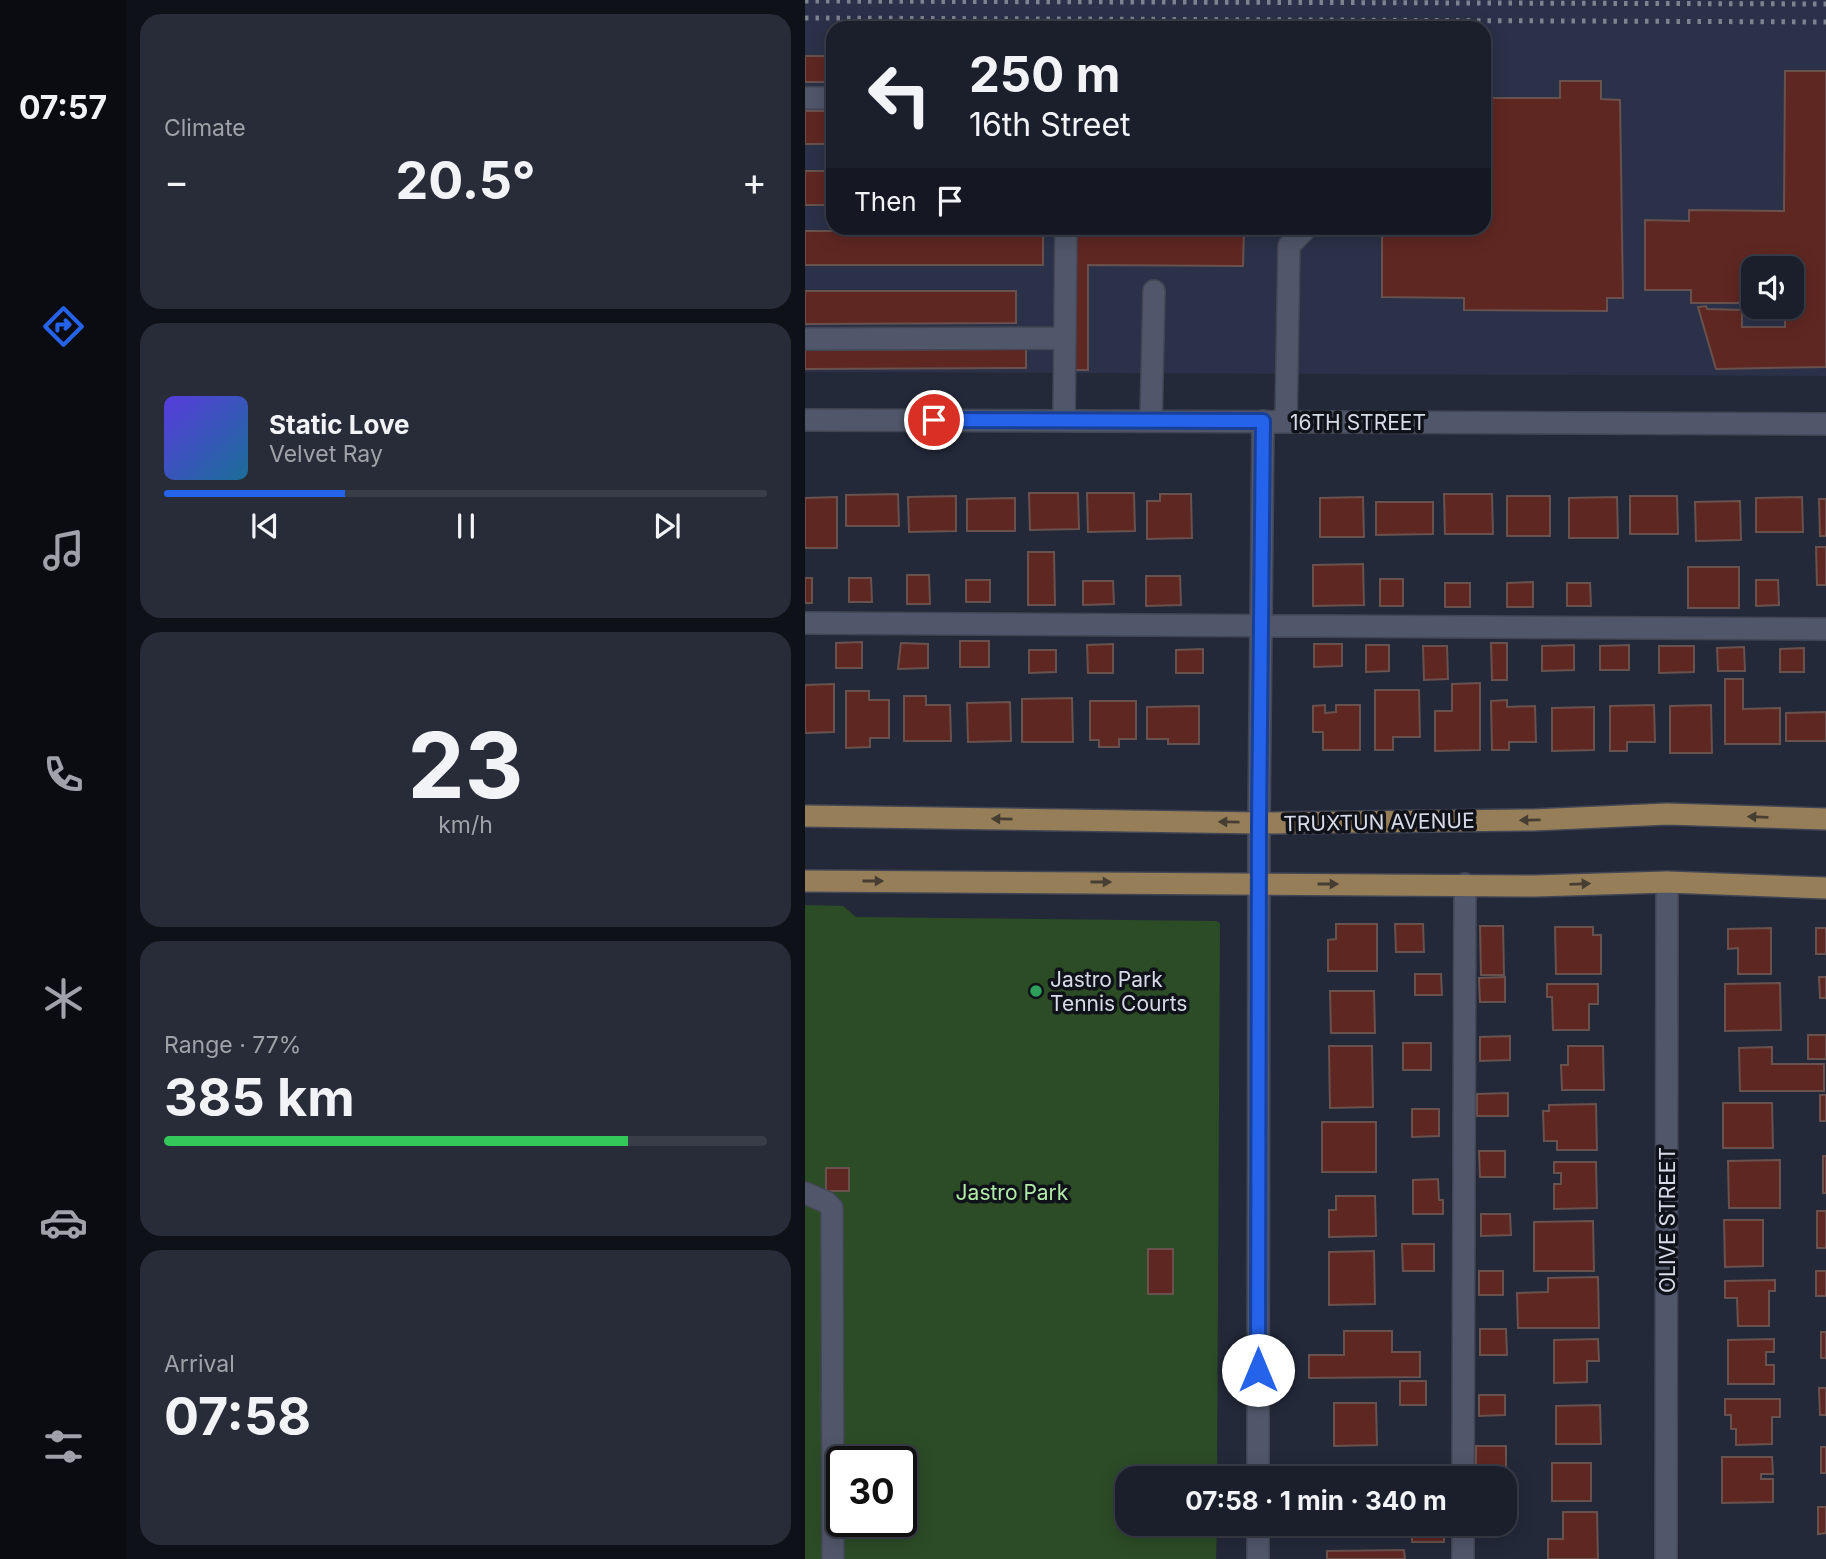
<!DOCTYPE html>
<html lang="en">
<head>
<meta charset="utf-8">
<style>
	:root { --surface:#1b1f2c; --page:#282c38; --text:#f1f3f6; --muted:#a0a2a9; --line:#393d48; --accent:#2563eb }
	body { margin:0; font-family:Inter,sans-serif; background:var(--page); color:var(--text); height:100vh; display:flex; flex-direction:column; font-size:26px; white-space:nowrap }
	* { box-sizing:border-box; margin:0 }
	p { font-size:23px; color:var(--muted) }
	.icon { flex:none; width:38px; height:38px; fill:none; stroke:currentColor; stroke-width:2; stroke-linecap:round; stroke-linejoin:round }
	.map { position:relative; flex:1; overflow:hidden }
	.side { display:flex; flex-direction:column; gap:14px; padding:14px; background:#0f1118; width:679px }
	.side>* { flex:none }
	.top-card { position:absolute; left:21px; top:21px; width:665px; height:214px; border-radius:21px; box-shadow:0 4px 18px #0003,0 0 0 2px var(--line); background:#1b1f2c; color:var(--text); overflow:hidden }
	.tools { position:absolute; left:936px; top:256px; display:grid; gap:14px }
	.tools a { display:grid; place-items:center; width:63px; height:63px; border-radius:14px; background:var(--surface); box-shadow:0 4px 18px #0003,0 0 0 2px var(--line); font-size:35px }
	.speed { position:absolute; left:21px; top:1446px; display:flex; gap:14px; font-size:35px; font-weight:700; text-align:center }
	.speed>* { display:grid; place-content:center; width:91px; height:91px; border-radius:50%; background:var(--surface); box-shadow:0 4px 18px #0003,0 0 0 2px var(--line); line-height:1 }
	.speed .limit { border:4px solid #111; border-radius:10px; background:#fff; color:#111 }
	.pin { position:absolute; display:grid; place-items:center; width:60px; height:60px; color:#fff; margin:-30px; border:4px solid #fff; border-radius:50%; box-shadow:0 2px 7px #0007 }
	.me { position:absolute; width:77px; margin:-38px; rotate:0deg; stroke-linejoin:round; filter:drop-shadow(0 0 5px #0008) }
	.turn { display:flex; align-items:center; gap:24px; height:147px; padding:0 28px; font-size:32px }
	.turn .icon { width:91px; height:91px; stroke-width:2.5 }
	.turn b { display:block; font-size:49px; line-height:60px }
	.then { display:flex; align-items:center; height:66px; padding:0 28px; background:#0003; gap:14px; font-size:26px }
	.big { font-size:52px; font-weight:700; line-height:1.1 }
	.side .card { flex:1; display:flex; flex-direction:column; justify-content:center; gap:10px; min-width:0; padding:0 24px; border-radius:21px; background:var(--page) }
	.side .dial { align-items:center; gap:0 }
	.dial b { font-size:91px; line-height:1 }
	.song { display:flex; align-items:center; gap:21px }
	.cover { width:84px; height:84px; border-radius:10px; background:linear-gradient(135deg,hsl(250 70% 55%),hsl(200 70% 35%)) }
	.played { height:7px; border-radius:4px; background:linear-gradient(90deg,var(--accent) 30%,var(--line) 30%) }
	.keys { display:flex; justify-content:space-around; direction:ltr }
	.heat { display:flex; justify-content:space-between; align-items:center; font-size:38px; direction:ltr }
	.charge { height:10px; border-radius:5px; background:linear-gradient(90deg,#34c759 77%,var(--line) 0) }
	.trip { position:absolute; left:310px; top:1466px; width:402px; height:70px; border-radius:21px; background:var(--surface); box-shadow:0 4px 18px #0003,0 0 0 2px var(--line); font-weight:700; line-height:70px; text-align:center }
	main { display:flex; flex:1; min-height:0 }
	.dock { display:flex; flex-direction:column; width:126px; justify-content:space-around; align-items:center; background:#0b0c12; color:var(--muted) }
	.dock .icon { width:49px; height:49px }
	.dock .current { color:var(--accent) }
	.dock b { font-size:32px; color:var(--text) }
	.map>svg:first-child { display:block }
	.built { fill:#2b3148; fill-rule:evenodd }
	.green { fill:#2c4c26; fill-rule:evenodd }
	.building { fill:#5f2722; stroke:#69514d; stroke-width:2 }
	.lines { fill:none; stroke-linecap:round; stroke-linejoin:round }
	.minor-casing { stroke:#424654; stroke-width:24 }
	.major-casing { stroke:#424654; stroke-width:24 }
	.minor { stroke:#51576a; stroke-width:21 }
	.major { stroke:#967f58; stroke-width:21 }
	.rail { stroke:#7d8290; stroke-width:5; stroke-dasharray:3.5 7; stroke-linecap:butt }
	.oneway { fill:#463e33 }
	.route-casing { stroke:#184099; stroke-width:18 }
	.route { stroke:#2563eb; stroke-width:12 }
	.leisure-dot { fill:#2e9e5b; stroke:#10121a; stroke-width:2.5 }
	.labels { text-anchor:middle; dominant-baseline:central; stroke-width:7; stroke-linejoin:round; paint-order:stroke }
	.street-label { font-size:21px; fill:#d7dbe7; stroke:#10121a }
	.poi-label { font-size:21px; fill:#d7dbe7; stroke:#10121a; text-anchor:start }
	.park-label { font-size:21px; fill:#b1eca6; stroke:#10121a }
</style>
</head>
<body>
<main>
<nav class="dock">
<b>07:57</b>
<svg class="icon current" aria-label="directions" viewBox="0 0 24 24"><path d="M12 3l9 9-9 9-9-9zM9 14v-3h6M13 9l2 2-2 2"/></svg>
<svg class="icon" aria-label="music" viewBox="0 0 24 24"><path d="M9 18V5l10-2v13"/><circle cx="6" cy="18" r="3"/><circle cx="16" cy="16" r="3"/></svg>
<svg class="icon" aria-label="phone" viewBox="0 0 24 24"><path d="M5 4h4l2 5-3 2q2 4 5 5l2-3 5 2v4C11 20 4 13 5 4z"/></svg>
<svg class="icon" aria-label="climate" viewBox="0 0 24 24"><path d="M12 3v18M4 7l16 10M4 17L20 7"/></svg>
<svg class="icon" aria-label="car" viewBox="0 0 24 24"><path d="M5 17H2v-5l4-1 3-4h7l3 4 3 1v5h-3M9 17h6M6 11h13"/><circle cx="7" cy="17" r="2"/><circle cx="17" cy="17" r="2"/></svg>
<svg class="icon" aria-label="filters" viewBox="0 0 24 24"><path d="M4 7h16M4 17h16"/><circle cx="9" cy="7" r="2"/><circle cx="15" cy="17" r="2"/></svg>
</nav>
<section class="side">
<div class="card"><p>Climate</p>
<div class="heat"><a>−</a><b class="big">20.5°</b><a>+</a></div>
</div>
<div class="card">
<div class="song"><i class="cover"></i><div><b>Static Love</b><p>Velvet Ray</p></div></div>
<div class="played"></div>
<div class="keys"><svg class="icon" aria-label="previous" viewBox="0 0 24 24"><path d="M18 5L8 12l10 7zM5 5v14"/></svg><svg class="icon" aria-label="pause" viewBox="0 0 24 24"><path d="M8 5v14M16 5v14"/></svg><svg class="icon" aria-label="next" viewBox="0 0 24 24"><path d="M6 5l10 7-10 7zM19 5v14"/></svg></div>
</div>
<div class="card dial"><b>23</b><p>km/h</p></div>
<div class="card"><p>Range · 77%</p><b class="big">385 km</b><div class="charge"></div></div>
<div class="card"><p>Arrival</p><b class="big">07:58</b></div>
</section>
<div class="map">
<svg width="1021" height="1559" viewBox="0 0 1021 1559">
	<rect width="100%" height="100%" fill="#24293a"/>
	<!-- built -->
	<path class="built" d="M0,0H1021V376L0,372ZM28,28H679V228H28ZM948,268H987V306H948Z"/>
	<!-- green -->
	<path class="green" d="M0,905L38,906L51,917L411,921L415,923L412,1479H322V1524H412L411,1559H0ZM37,1461H96V1521H37Z"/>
	<!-- building -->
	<path class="building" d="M0,56H28V82H0Z
		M980,71H1021V367L911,369L893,307L901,306L902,309L937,310V327H980V306H987V268H948V303H886V290H840V220L884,221V210L979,211Z
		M755,81H796V99L815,100L818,298H802V311L659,310V298L577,297V228H679V98H755Z
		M0,111H28V144H0Z
		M0,171H28V205H0Z
		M268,228H439L438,266L283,265V370H267Z
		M0,231H238V265H0Z
		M0,291H211V323L0,324Z
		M221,349V368L0,369V350Z
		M224,493H273L274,529L225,530Z
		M282,493H329L330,531L283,532Z
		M93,494L94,526H41V495Z
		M355,494H386L387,538L342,539V501H355Z
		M639,494H687L688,534H640Z
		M151,496V531L104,532L103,497Z
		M702,496H745V536H702Z
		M825,496H872L873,534H825Z
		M32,497V548H0V498Z
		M558,497L559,537H515V498Z
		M812,497L813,538H764V498Z
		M997,497L998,532H951V498Z
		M210,498V531H162V499Z
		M1014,499H1021V536H1015Z
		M935,501L936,540L891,541L890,502Z
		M571,502H628V534L571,535Z
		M1011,547H1021V585H1012Z
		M223,552H249L250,605H223Z
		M558,564L559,605L508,606V565Z
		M883,567H934V608H883Z
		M102,575H124L125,604H102Z
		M341,576H375L376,605L341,606Z
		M0,578H7V603H0Z
		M44,578H66L67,602H44Z
		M575,579H598V606H575Z
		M161,580H185V602H161Z
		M951,580H973L974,605L951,606Z
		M278,581H308L309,604L278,605Z
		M728,582V607H702V583Z
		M640,583H665V607H640Z
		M762,583H785L786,606H762Z
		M155,641H184V667H155Z
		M57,642V668H31V643Z
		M96,643L123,644V668L93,669Z
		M686,643H702V680H687Z
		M308,644V673H283L282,645Z
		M509,644H537V666L509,667Z
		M561,645H584V671L561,672Z
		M769,645V670L737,671V646Z
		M824,645V670H795V646Z
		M618,646H642L643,679L619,680Z
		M854,646H889V672L854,673Z
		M939,647L940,671H913L912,648Z
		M999,648V672H975V649Z
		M398,649V673H371V650Z
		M224,650H251V672L224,673Z
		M920,679H938V709L975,708V744H920Z
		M675,683V750L630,751V711H647V684Z
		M29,684V732L0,733V685Z
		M570,690H614L615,737H588V750H570Z
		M41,691H64V700H84V738H65V747L41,748Z
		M99,696H121V705H145L146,741H99Z
		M267,698L268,742H217V699Z
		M702,700V707L730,706L731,742H704V750H687L686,701Z
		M285,701H331V739H314V747H294V740H285Z
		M205,702L206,741L163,742L162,703Z
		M520,705V713L531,712V705H555V750H518V732H508V706Z
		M849,705L850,742H822V751H805V706Z
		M906,705L907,753H865V706Z
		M394,706V744H363V739H342V707Z
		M789,707V750L747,751V708Z
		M1021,712V741H981V713Z
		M531,924H572V971H523V940L531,939Z
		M590,924H618L619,952H591Z
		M675,926H698L699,975H676Z
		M750,927H788V935H796V974H751Z
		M966,928V974H933V948L923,949V929Z
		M1011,928H1021V954H1011Z
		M610,974H636L637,995H610Z
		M700,977V1002H675L674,978Z
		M1014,977H1021V998H1015Z
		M975,983L976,1030L920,1031V984Z
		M742,984H793V1004H784V1030H748L747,997H742Z
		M525,991H569L570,1033H526Z
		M1003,1035H1021V1059H1003Z
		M705,1036V1060L675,1061V1037Z
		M598,1043H626V1070H598Z
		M524,1046H567L568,1107L525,1108Z
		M763,1046H798L799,1090H757L756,1065H763Z
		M967,1047V1064H1019V1091H935L934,1048Z
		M703,1093V1116H672V1094Z
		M1015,1095H1021V1121H1015Z
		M918,1103H967L968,1148H918Z
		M791,1104L792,1150H752V1141H739L738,1111H744V1105Z
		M607,1109H634V1136L607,1137Z
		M517,1122H571V1172H517Z
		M674,1151H700V1177H675Z
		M1018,1156H1021V1193H1018Z
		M975,1160V1208H924L923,1161Z
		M749,1162H791L792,1208L749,1209V1184H756V1173H749Z
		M21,1168H44V1191H21Z
		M633,1179L634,1200H638V1214H608V1180Z
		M531,1196H570L571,1236L524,1237V1210H531Z
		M1012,1211H1021V1248H1012Z
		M676,1214H705L706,1235L676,1236Z
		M919,1220H958V1266L920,1267Z
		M788,1221L789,1271H729V1222Z
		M597,1244H629V1271H598Z
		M343,1249H368V1294H343Z
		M569,1251L570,1304L524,1305V1252Z
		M674,1271H698V1295H674Z
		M1011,1271H1021V1296H1011Z
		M793,1277L794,1328H713L712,1293L743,1292V1278Z
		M970,1280V1291H964V1326H933L932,1298H920V1281Z
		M675,1329H701L702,1355H675Z
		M539,1331H587V1352H615V1377L504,1378V1355H539Z
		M1016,1332H1021V1358H1016Z
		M793,1339L794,1361H782V1382L749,1383V1340Z
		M969,1339V1352H961V1365H969V1384H923V1340Z
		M595,1381H621V1405H595Z
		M1014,1388H1021V1415H1015Z
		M674,1395H700V1415L674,1416Z
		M920,1399H975V1417H967V1444L931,1445V1429H926V1415H920Z
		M529,1403H571L572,1445L529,1446Z
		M795,1405L796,1444H751V1406Z
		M671,1446H701V1471H671Z
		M1016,1447H1021V1473H1016Z
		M917,1457H967L968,1474H956V1479H968V1502L917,1503Z
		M747,1463H786V1501H747Z
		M568,1471V1479H519V1472Z
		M700,1505H702V1529L675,1530V1524H700Z
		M1013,1507H1021V1533L1013,1534Z
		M758,1512H792L793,1559H743V1539H758Z
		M607,1524H639V1542H607Z
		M599,1550L600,1559H522V1551Z"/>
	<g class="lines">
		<defs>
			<path id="minor" d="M0,98H28
				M0,339L260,338
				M0,420L1021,424
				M259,421L261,228
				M346,421L349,291
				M481,421L484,246L501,228
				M0,623L1021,629
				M0,1193L21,1202L27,1208L28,1559
				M453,1479L454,823L458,421
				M658,1479L660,884
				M453,1559V1524
				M658,1559V1524
				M861,1559L862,882"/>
			<path id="major" d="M0,816L454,823L728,820L862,814L1021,819
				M0,881L729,886L862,882L1021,888"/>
		</defs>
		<!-- minor casing -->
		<use href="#minor" class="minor-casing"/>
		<!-- major casing -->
		<use href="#major" class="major-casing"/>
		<!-- minor -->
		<use href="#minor" class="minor"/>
		<!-- major -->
		<use href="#major" class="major"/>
		<!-- rail -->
		<path class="rail" d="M0,1L1021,4
			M0,18L1021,22"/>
	</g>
	<!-- one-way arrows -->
	<defs><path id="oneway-solid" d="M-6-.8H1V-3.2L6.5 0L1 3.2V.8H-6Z" transform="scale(1.75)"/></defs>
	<g class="oneway">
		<use href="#oneway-solid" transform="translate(953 817) rotate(-178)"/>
		<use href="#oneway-solid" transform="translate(197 819) rotate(-179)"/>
		<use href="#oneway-solid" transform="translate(725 820) rotate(179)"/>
		<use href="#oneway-solid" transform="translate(424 822) rotate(-179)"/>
		<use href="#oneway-solid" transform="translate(68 881)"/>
		<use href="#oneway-solid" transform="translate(296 882)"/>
		<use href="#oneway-solid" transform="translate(523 884)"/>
		<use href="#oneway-solid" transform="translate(775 884) rotate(-2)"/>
	</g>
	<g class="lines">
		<defs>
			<path id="route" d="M129,420L458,421L454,823L453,1370"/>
		</defs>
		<!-- route casing -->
		<use href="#route" class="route-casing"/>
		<!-- route -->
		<use href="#route" class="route"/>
	</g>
	<!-- markers -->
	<circle class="leisure-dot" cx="231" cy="991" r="7"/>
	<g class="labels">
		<!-- street labels -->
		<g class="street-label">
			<text x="553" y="422">16TH STREET</text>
			<text transform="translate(574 822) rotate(-1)">TRUXTUN AVENUE</text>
			<text transform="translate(862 1220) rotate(-90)">OLIVE STREET</text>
		</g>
		<!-- poi labels -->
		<g class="poi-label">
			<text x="245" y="979">Jastro Park<tspan x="245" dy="24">Tennis Courts</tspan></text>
		</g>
		<!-- park labels -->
		<g class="park-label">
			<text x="207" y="1192">Jastro Park</text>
		</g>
	</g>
</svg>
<div class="tools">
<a><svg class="icon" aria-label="sound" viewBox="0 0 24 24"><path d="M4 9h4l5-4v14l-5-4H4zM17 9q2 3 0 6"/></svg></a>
</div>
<div class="speed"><div class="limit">30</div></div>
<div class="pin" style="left:129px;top:420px;background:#d93025"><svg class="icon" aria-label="arrive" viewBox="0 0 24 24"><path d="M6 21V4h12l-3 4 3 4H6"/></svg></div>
<svg class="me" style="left:453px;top:1370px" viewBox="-20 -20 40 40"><circle r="19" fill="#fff"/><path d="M0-13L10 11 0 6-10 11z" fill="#2563eb"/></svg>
<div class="trip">07:58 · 1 min · 340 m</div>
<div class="top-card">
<div class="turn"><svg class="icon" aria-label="left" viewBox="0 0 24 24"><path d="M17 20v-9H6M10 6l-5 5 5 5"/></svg><div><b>250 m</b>16th Street</div></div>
<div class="then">Then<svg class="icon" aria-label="arrive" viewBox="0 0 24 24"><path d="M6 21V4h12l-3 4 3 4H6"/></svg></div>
</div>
</div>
</main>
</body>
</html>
